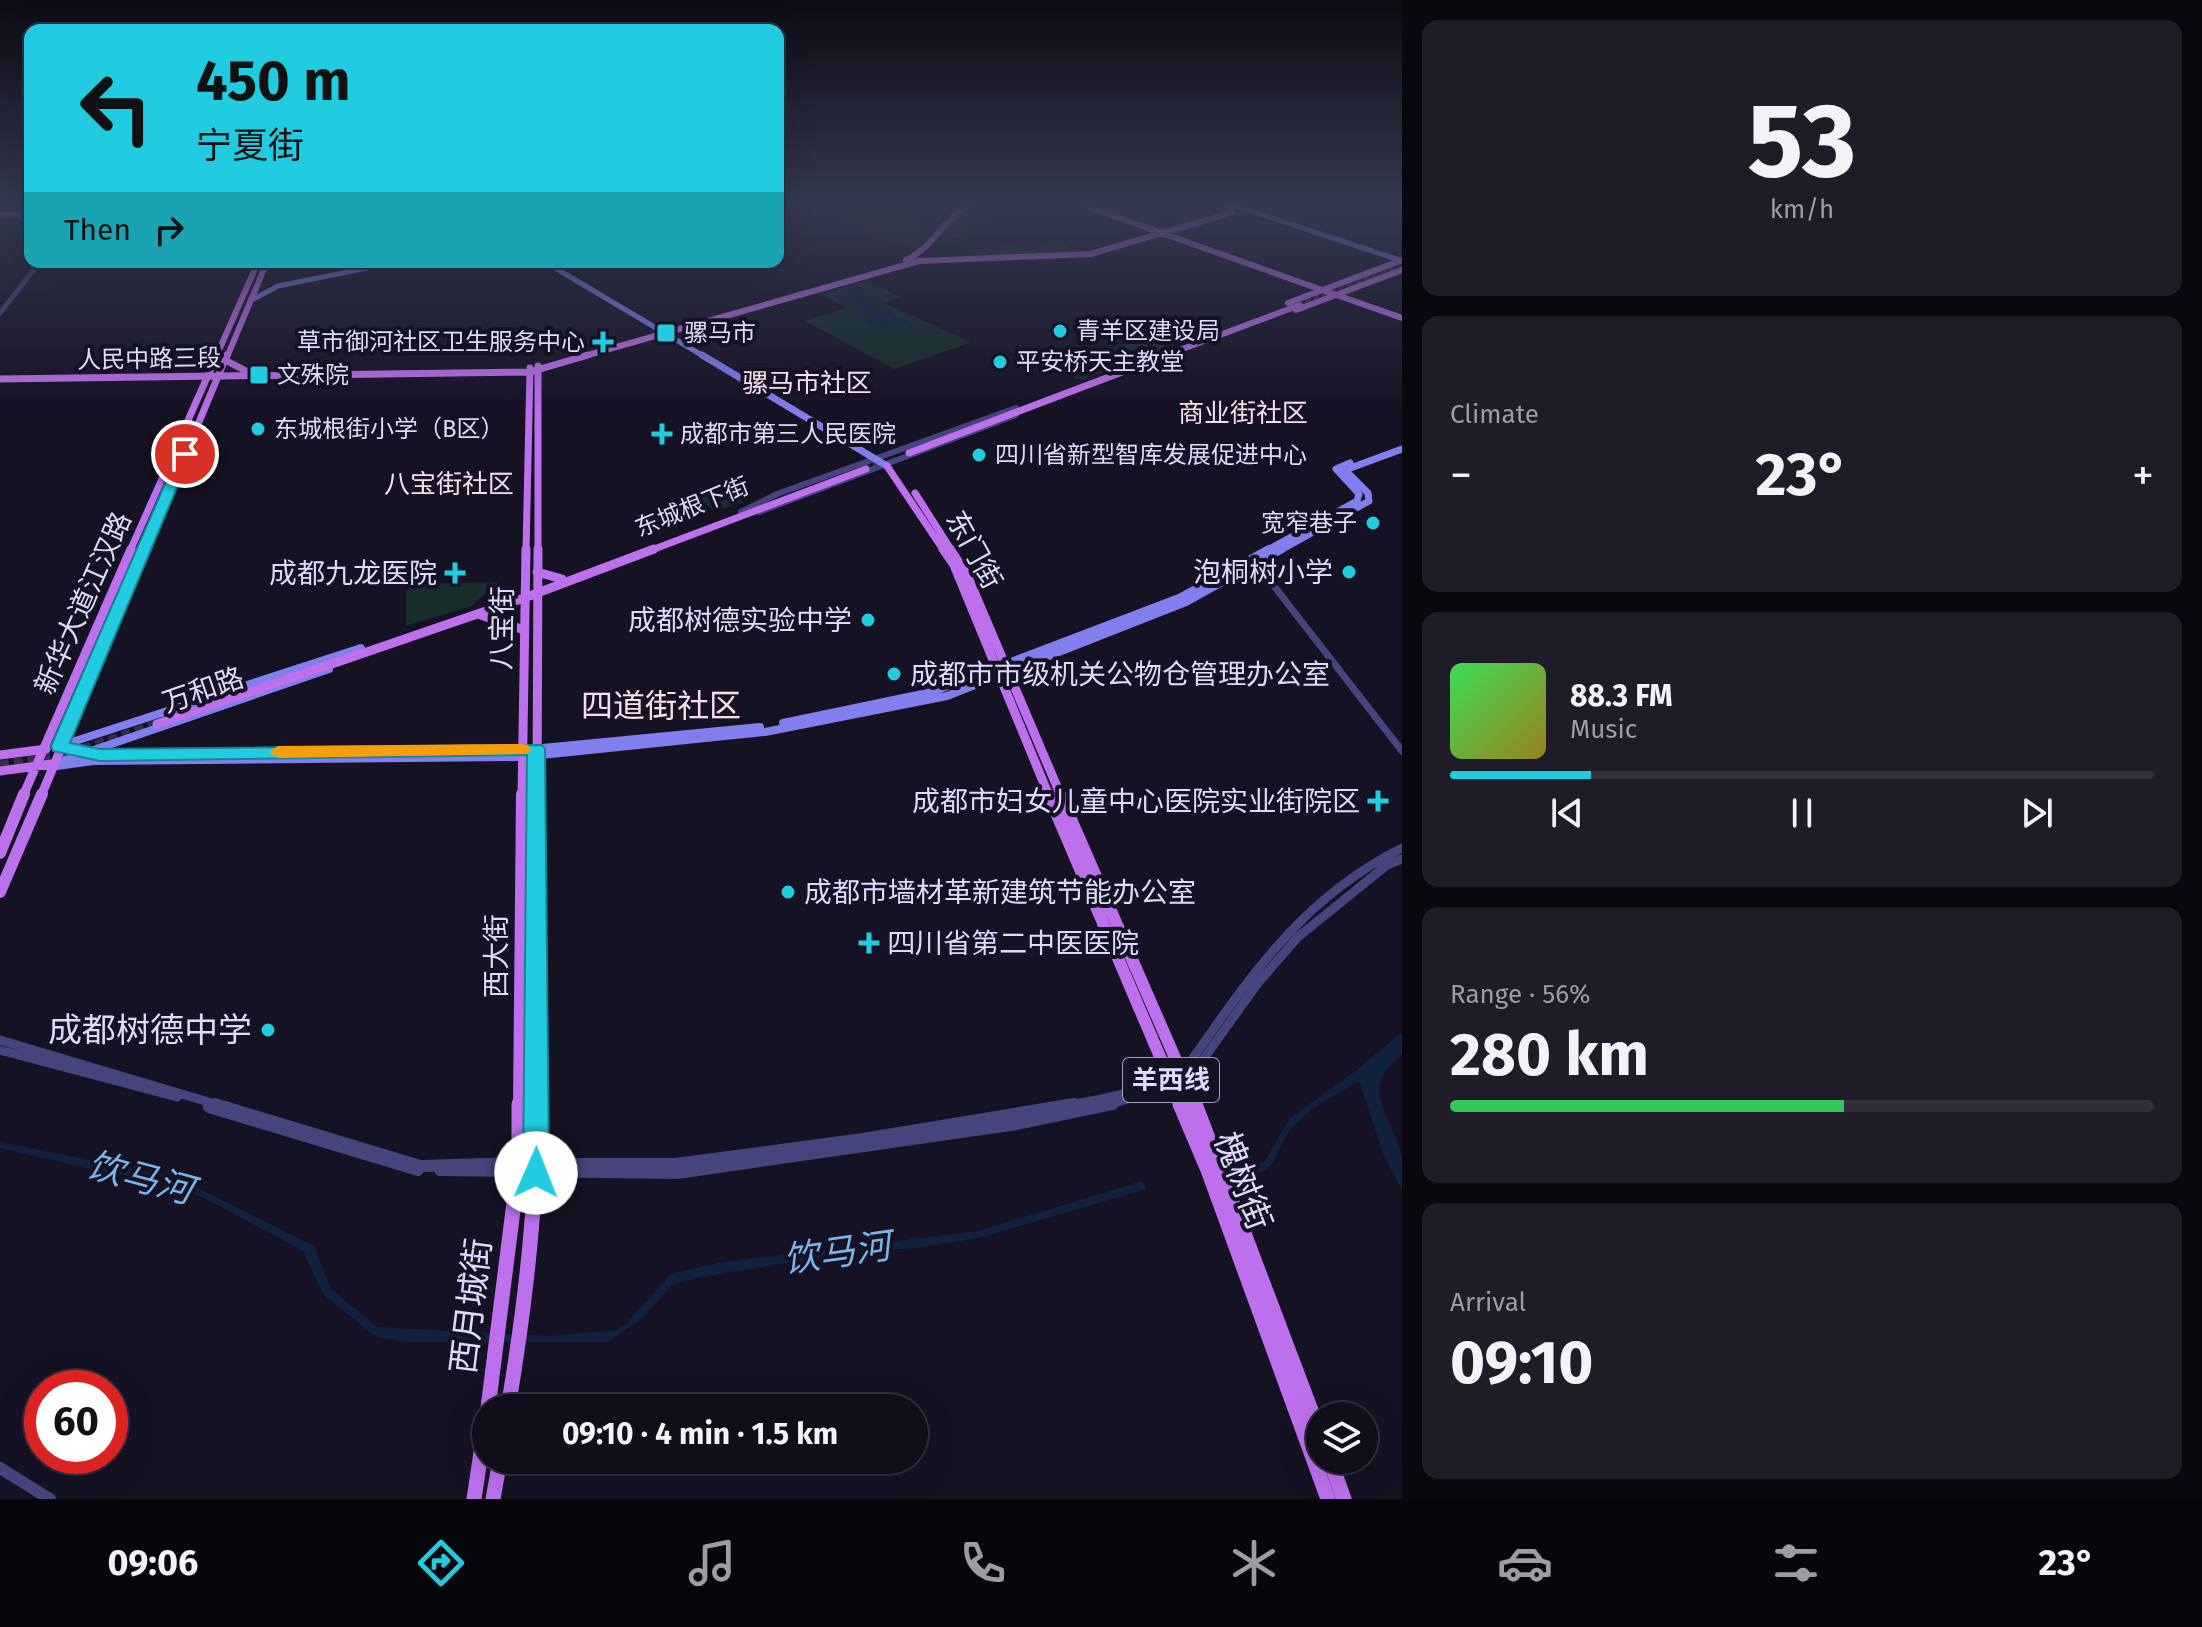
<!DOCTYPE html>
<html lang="en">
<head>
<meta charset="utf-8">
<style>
	:root { --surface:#100e1b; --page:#1e1c28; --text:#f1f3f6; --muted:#9c9ca3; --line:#302e3a; --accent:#21cce0 }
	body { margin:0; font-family:"Fira Sans","Noto Sans SC",sans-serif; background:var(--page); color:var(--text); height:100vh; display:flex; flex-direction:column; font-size:30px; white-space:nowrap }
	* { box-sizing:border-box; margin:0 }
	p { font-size:26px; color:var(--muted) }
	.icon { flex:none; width:44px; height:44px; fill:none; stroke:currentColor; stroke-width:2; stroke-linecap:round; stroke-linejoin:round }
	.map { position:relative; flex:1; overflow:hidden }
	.panel { display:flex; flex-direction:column; gap:20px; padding:20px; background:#09080f; width:800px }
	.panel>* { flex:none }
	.top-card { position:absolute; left:24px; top:24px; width:760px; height:244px; border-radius:16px; box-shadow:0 8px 32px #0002,0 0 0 2px var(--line); background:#21cce0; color:#111; overflow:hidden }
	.buttons { position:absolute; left:1306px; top:1402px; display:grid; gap:16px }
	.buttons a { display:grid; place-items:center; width:72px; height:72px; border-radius:50%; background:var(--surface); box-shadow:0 8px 32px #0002,0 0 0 2px var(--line); font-size:40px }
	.speed { position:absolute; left:24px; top:1370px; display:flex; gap:16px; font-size:40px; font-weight:700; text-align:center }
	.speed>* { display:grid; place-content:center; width:104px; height:104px; border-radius:50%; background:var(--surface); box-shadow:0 8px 32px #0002,0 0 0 2px var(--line); line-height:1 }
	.speed .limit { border:12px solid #d22; background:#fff; color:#111 }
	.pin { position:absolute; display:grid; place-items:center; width:68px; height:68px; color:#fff; margin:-34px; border:4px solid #fff; border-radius:50%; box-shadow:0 2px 8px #0007 }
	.me { position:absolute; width:88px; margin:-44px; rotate:1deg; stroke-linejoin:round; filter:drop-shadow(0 0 6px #0008) }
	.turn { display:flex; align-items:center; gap:28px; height:168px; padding:0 40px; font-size:36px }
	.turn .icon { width:104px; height:104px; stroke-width:2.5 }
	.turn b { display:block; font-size:56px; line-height:68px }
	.then { display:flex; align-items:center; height:76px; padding:0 40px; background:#0003; gap:16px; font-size:30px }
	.big { font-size:60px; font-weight:700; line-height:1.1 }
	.panel .card { flex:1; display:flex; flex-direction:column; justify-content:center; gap:12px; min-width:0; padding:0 28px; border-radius:16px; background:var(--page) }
	.panel .dial { align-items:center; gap:0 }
	.dial b { font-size:104px; line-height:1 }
	.song { display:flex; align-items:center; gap:24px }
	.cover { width:96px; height:96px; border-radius:12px; background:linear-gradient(135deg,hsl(130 70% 55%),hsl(50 70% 35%)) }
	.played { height:8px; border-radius:4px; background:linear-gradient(90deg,var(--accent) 20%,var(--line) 20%) }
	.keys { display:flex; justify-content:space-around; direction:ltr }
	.heat { display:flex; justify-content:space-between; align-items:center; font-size:44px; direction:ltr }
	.charge { height:12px; border-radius:6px; background:linear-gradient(90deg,#34c759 56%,var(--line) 0) }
	.trip { position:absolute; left:472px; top:1394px; width:456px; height:80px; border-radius:40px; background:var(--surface); box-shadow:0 8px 32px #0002,0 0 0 2px var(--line); font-weight:700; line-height:80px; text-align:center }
	.menu { display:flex; height:128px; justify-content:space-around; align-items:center; background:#06060b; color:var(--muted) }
	.menu .icon { width:56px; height:56px }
	.menu .active { color:var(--accent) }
	.menu b { font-size:36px; color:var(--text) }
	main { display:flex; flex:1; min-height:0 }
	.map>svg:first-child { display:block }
	.green { fill:#162d2c }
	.water { fill:#11223e }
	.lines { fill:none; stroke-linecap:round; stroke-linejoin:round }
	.primary-tunnel-far2 { stroke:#333044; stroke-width:6; stroke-dasharray:6 3; stroke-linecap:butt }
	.primary-tunnel-far1 { stroke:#333044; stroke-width:7; stroke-dasharray:7 4; stroke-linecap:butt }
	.primary-tunnel { stroke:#333044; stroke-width:9; stroke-dasharray:9 5; stroke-linecap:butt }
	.tertiary-far4 { stroke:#46447d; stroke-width:5 }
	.tertiary-far3 { stroke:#46447d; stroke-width:6 }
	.tertiary-far2 { stroke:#46447d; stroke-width:7 }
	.tertiary-far1 { stroke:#46447d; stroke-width:9 }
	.tertiary { stroke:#46447d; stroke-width:12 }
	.secondary-far2 { stroke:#817eed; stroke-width:5 }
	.secondary-far1 { stroke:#817eed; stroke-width:7 }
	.secondary { stroke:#817eed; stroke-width:8 }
	.primary-far4 { stroke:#bd70eb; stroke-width:6 }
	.primary-far3 { stroke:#bd70eb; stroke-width:7 }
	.primary-far2 { stroke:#bd70eb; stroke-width:9 }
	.primary-far1 { stroke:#bd70eb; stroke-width:12 }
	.primary { stroke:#bd70eb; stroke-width:15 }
	.route { fill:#21cce0; stroke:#158592; stroke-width:2 }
	.slow { fill:#f59e0b }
	.poi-dot { fill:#21cce0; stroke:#151224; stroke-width:3 }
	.labels { text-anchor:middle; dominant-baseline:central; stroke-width:8; stroke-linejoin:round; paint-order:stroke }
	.far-poi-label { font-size:24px; fill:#dedafa; stroke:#151224; text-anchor:start }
	.far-street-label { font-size:24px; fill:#dedafa; stroke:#151224 }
	.far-quarter-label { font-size:26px; fill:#fadcef; stroke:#151224 }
	.shield { fill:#151224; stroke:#a29eba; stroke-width:2 }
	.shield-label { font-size:26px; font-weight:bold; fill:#dedafa }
	.street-label { font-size:28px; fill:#dedafa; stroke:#151224 }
	.poi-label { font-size:28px; fill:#dedafa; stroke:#151224; text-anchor:end }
	.quarter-label { font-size:32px; fill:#fadcef; stroke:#151224 }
	.near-poi-label { font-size:34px; fill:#dedafa; stroke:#151224; text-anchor:end }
	.near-street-label { font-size:34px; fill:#dedafa; stroke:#151224 }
	.near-water-label { font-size:36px; font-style:italic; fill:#77b5ec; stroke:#151224 }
</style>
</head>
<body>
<main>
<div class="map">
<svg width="1402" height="1499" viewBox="0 0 1402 1499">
	<rect width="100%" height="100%" fill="#151224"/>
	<!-- green -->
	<path class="green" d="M877,207L934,231L917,248L838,220Z
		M966,208L987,216L964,223L980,230L949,240L956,243L938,240Z
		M1057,242L1082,252L977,256L967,251L971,249L985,251L1011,243L1028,250Z
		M867,281L901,297L884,303L971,342L895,369L805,321L847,308L821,294Z
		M1144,337L1170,348L1084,379H1077L1057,369Z
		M738,492L743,502L716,512L705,504L689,506L685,498Z
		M498,582L472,606L406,626V592L411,584Z"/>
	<!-- water -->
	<path class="water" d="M854,290L876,299L868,300C875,307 893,311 896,318L907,321V325L882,327L867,322L864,310L834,296Z
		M1402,1032V1054C1356,1089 1394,1117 1402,1158C1402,1168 1402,1180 1402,1190L1384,1156L1360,1083L1356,1082C1338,1094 1315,1105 1299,1121C1265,1153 1290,1174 1228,1180L1224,1171L1251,1170L1265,1161L1290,1118L1357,1070Z
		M0,1142L176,1177L314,1246L331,1289L377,1327L547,1336L613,1331L623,1327L671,1274L718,1263L978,1231L1142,1181L1146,1189L979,1238L916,1248L855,1252L701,1277L673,1284L639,1321L607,1342H407L376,1337L323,1294L303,1251L212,1202L168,1182L113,1174L0,1148Z"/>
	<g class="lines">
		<!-- primary-tunnel-far2 -->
		<path class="primary-tunnel-far2" d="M1090,204L1193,241
			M1296,303L1402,264"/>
		<!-- primary-tunnel-far1 -->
		<path class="primary-tunnel-far1" d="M862,467L881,460"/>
		<!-- primary-tunnel -->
		<path class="primary-tunnel" d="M0,765L65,755L157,724"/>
		<!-- tertiary-far4 -->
		<path class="tertiary-far4" d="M0,313L40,262"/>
		<!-- tertiary-far3 -->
		<path class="tertiary-far3" d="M741,512L777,494L1016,408
			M759,512L1016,415"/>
		<!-- tertiary-far2 -->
		<path class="tertiary-far2" d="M1253,559L1402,751"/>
		<!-- tertiary-far1 -->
		<path class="tertiary-far1" d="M0,1040L222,1106
			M0,1050L177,1097
			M1062,1106C1102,1100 1147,1091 1183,1072C1248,981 1298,900 1402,848
			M1103,1106L1187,1082L1258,983L1298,937L1387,865L1402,859"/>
		<!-- tertiary -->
		<path class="tertiary" d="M215,1104L420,1166L521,1163
			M209,1107L418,1170
			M534,1164H676L863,1139L1074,1104
			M440,1170L677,1173L1017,1124L1113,1104
			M0,1468L50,1499"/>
		<!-- secondary-far2 -->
		<path class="secondary-far2" d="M1230,204L1402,261
			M545,262L705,357
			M250,301L278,286L397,262"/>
		<!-- secondary-far1 -->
		<path class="secondary-far1" d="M702,355L887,466
			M1266,551L1357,501L1359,494L1336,469L1350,463
			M1279,551L1369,501L1368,493L1345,470L1402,449"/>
		<!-- secondary -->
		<path class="secondary" d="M783,723L932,692L1179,598L1269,549
			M63,745L361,648
			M60,746L100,755L522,750L760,727
			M59,762L329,669
			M50,767L93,761L522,757L765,732L947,696L1186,602L1282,549"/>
		<!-- primary-far4 -->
		<path class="primary-far4" d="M1080,204L1294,280
			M0,214L30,216
			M906,260C933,248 944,219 969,204
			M1291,279L1402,318
			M1288,303L1402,260
			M1296,310L1402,270
			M216,357L258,262
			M227,357L267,262
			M581,357L919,261L1091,254L1233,212L1228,204
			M1161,357L1300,305"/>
		<!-- primary-far3 -->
		<path class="primary-far3" d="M225,360L248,372
			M0,379L530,372L588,355
			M909,453L1167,355
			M887,466L944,551
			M915,493L952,551
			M130,551L217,355
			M145,551L227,355
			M526,551L530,368
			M538,551V366
			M649,551L866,469"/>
		<!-- primary-far2 -->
		<path class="primary-far2" d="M943,549L954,565L1049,796
			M950,549L967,575L1061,796
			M537,572L562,579
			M478,614L524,630
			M157,724L524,598L654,549
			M0,755L46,749
			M0,771L52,764
			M23,796L131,549
			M41,796L145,549
			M522,796L526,549
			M537,796L538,549"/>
		<!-- primary-far1 -->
		<path class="primary-far1" d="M1048,794L1181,1106
			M1060,794L1196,1106
			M0,853L24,794
			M0,892L42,794
			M519,1106L522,794
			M537,1106V794"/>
		<!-- primary -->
		<path class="primary" d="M1180,1104L1208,1170L1328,1499
			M1195,1104L1320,1434
			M488,1408L519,1163V1104
			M508,1408C525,1308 537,1206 537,1104
			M1330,1460L1344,1499
			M474,1499L486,1419
			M493,1499L500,1460"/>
	</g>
	<!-- sky -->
	<linearGradient id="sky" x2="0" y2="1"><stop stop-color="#0c0a14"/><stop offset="0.49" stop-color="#353950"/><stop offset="1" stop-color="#353950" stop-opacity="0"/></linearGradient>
	<rect width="1402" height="414" fill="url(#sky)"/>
	<!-- route -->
	<path class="route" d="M185,450L191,454L70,743L100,749L542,745L545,749L549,1173L545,1181L536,1184L527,1181L523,1173L527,755L100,761L53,751L51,746L178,454Z"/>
	<!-- slow -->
	<path class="slow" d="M522,744L528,745L531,750L528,754L278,758L269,752L278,746Z"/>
	<!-- markers -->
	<g class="poi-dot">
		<circle cx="1060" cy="331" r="8"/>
		<rect x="656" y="323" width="20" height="20" rx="4"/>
		<path d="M599 330h8v8h8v8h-8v8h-8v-8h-8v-8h8z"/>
		<circle cx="1000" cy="362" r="8"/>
		<rect x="249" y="365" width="20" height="20" rx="4"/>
		<circle cx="258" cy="429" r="8"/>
		<path d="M658 422h8v8h8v8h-8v8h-8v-8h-8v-8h8z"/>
		<circle cx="979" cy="455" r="8"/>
		<circle cx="1373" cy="523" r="8"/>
		<circle cx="1349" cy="572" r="8"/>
		<path d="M451 561h8v8h8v8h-8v8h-8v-8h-8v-8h8z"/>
		<circle cx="868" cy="620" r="8"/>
		<circle cx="894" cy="674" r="8"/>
		<path d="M1374 789h8v8h8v8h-8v8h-8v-8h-8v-8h8z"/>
		<circle cx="788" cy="892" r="8"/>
		<path d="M865 931h8v8h8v8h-8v8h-8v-8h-8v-8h8z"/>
		<circle cx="268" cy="1030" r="8"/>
	</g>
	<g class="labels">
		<!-- far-poi labels -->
		<g class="far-poi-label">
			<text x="1076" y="331">青羊区建设局</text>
			<text x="684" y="333">骡马市</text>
			<text x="585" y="342" text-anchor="end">草市御河社区卫生服务中心</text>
			<text x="1016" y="362">平安桥天主教堂</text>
			<text x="277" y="375">文殊院</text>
			<text x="274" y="429">东城根街小学（B区）</text>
			<text x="680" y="434">成都市第三人民医院</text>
			<text x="995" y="455">四川省新型智库发展促进中心</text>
			<text x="1357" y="523" text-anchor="end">宽窄巷子</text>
		</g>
		<!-- far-street labels -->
		<g class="far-street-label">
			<text transform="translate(149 359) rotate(-1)">人民中路三段</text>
			<text transform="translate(692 507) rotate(-22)">东城根下街</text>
		</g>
		<!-- far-quarter labels -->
		<g class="far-quarter-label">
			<text x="807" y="383">骡马市社区</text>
			<text x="1243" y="413">商业街社区</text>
			<text x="449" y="484">八宝街社区</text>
		</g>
		<!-- shield labels -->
		<rect class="shield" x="1123" y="1058" width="96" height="44" rx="6"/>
		<g class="shield-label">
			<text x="1171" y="1080">羊西线</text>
		</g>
		<!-- street labels -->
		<g class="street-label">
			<text transform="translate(974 550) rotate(61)">东门街</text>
			<text transform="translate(83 603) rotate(-66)">新华大道江汉路</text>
			<text transform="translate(502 628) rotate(-89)">八宝街</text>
			<text transform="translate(203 690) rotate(-19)">万和路</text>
			<text transform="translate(496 956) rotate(-90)">西大街</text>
		</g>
		<!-- poi labels -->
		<g class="poi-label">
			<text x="1333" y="572">泡桐树小学</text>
			<text x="437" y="573">成都九龙医院</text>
			<text x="852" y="620">成都树德实验中学</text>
			<text x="910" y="674" text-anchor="start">成都市市级机关公物仓管理办公室</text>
			<text x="1360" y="801">成都市妇女儿童中心医院实业街院区</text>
			<text x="804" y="892" text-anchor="start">成都市墙材革新建筑节能办公室</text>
			<text x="887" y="943" text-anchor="start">四川省第二中医医院</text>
		</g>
		<!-- quarter labels -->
		<g class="quarter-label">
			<text x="661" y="706">四道街社区</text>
		</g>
		<!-- near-poi labels -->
		<g class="near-poi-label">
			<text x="252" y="1030">成都树德中学</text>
		</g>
		<!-- near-street labels -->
		<g class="near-street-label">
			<text transform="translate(1243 1181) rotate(69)">槐树街</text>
			<text transform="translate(471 1306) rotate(-83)">西月城街</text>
		</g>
		<!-- near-water labels -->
		<g class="near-water-label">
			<text transform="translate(140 1178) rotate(15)">饮马河</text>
			<text transform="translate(837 1253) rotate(-8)">饮马河</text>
		</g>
	</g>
</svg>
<div class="buttons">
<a><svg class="icon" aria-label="layers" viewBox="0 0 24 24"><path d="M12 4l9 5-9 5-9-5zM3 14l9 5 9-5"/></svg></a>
</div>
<div class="speed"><div class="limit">60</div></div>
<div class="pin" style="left:185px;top:454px;background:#d93025"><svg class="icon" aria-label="arrive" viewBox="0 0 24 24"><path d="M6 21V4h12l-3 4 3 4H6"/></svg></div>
<svg class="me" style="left:536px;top:1173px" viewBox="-20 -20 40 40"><circle r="19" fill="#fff"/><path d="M0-13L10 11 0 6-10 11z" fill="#21cce0"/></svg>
<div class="trip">09:10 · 4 min · 1.5 km</div>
<div class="top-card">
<div class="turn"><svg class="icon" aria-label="left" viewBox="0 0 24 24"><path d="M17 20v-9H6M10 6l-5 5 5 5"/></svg><div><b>450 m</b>宁夏街</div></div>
<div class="then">Then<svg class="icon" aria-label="right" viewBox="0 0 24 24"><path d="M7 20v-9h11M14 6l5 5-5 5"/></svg></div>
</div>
</div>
<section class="panel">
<div class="card dial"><b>53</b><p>km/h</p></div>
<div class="card"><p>Climate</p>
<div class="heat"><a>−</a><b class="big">23°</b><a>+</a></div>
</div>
<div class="card">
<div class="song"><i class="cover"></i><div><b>88.3 FM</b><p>Music</p></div></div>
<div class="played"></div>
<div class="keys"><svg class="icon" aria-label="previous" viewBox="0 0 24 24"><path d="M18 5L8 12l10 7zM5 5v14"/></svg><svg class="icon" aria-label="pause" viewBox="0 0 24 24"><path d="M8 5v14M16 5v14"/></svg><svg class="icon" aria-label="next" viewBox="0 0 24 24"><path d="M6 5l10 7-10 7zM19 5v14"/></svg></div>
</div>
<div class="card"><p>Range · 56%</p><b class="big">280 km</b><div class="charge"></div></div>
<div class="card"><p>Arrival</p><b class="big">09:10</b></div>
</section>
</main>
<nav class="menu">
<b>09:06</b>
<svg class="icon active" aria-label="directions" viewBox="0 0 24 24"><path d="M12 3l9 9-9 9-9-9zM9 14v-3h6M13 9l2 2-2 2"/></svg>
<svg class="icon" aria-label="music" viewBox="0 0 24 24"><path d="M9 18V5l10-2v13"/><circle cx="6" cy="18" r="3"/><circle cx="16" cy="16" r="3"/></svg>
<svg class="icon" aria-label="phone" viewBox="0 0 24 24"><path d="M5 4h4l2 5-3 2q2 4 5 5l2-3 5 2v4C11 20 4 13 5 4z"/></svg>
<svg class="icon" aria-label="climate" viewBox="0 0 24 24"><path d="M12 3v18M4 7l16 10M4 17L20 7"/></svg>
<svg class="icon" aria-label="car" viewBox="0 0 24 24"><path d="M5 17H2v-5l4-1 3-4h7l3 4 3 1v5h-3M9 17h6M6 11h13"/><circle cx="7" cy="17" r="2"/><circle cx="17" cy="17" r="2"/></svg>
<svg class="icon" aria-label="filters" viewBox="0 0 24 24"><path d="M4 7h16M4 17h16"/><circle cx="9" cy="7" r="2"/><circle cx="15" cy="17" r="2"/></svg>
<b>23°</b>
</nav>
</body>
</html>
